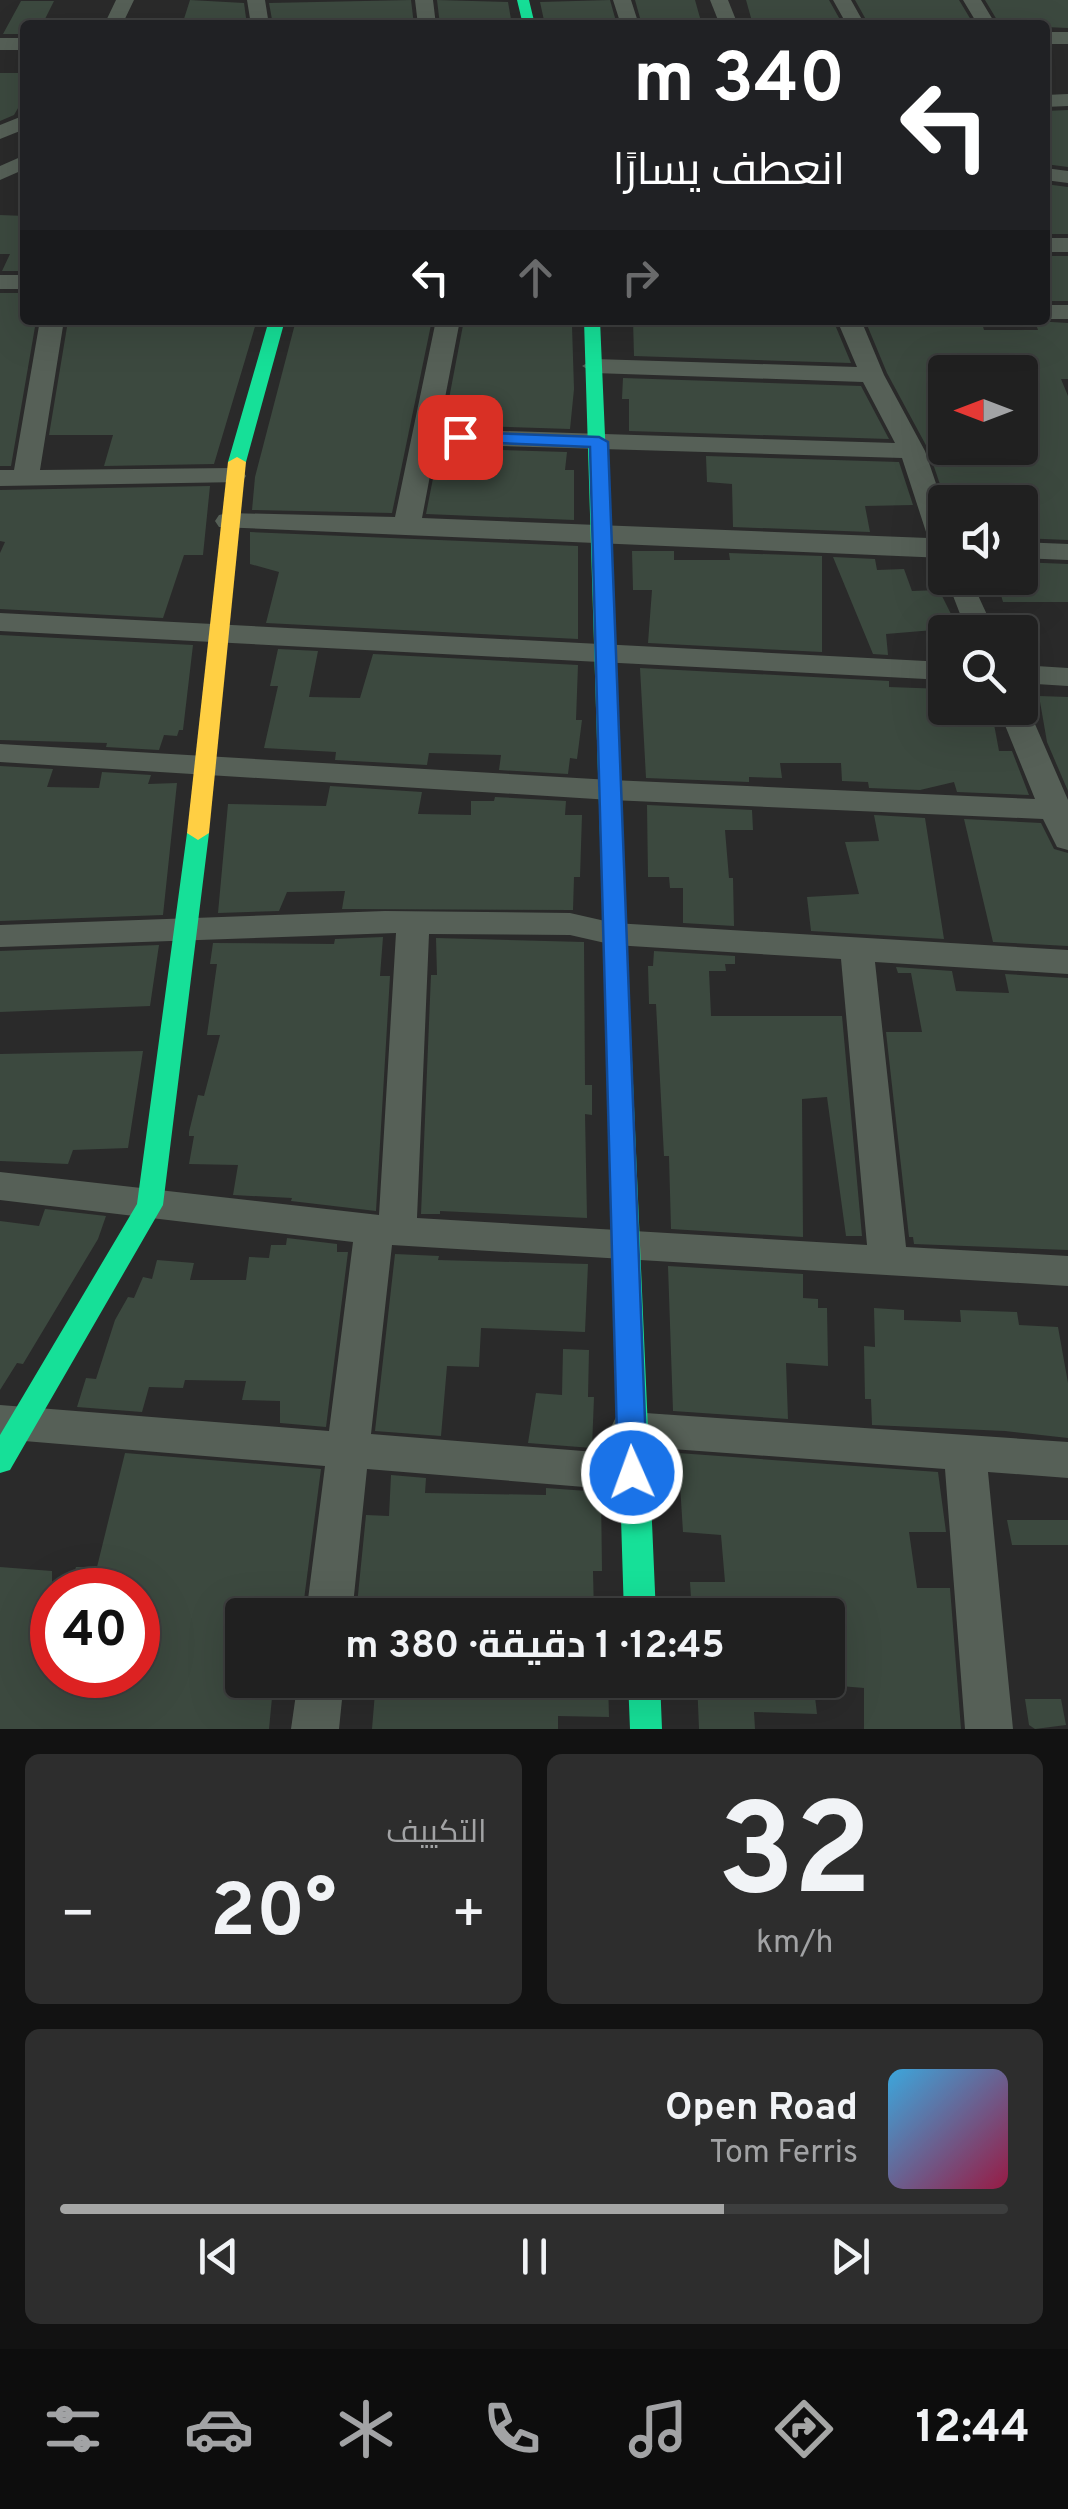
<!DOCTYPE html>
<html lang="ar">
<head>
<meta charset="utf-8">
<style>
	:root { --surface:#202020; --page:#2d2d2d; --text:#f1f3f6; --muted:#a2a3a5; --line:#3d3e3e; --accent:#a5a6a5 }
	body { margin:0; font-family:Overpass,Cairo,sans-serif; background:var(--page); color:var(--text); direction:rtl; height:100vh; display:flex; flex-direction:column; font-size:38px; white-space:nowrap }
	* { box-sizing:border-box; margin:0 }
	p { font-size:32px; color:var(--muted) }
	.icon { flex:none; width:55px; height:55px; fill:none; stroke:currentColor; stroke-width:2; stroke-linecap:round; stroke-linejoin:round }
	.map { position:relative; height:1729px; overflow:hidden; direction:ltr }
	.drawer { display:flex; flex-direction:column; gap:25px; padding:25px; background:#121212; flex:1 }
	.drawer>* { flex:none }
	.guide { position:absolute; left:20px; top:20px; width:1030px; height:305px; border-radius:10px; box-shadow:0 10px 40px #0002,0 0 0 2px var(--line); direction:rtl; background:#202124; color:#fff; overflow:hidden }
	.needle { width:65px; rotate:270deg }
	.buttons { position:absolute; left:928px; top:355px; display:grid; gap:20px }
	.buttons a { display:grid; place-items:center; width:110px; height:110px; border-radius:10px; background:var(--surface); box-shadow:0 10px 40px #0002,0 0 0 2px var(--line); font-size:50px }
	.speed { position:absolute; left:30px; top:1568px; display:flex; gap:20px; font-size:50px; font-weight:700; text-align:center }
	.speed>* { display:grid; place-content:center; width:130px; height:130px; border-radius:50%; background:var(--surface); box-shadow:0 10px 40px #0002,0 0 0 2px var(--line); line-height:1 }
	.speed .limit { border:15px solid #d22; background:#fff; color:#111 }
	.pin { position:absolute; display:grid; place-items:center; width:85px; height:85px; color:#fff; margin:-42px; border-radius:20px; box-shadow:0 5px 15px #0006 }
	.me { position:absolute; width:110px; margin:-55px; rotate:358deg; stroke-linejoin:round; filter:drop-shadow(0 0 8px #0008) }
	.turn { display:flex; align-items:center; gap:35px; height:210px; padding:0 40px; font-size:45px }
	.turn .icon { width:130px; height:130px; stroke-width:2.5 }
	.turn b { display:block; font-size:70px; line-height:85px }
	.lanes { display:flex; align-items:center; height:95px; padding:0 40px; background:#0003; justify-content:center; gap:50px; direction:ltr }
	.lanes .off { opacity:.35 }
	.big { font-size:75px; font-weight:700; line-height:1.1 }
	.drawer .widget { flex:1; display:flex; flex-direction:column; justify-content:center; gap:15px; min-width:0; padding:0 35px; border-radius:15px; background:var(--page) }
	.drawer .dial { align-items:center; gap:0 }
	.dial b { font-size:130px; line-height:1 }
	.song { display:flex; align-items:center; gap:30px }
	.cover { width:120px; height:120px; border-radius:15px; background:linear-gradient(135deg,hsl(200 70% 55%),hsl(340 70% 35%)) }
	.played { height:10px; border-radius:5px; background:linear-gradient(90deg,var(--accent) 70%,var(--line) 70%) }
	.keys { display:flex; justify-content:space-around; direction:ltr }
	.heat { display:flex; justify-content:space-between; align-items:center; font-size:55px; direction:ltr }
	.drawer .tiles { flex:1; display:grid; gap:25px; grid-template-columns:1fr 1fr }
	.widget:last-child { grid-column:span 2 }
	.trip { position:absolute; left:225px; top:1598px; width:620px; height:100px; border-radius:10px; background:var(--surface); box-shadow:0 10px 40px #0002,0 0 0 2px var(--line); font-weight:700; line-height:100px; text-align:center; direction:rtl }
	.dock { display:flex; height:160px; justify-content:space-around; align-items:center; background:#0d0d0d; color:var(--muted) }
	.dock .icon { width:70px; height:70px }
	.dock .active { color:var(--accent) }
	.dock b { font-size:45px; color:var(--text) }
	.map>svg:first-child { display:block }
	.building { fill:#3c493f; fill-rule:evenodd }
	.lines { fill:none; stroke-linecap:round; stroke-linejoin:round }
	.street { fill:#566057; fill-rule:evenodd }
	.fast { fill:#16e098; fill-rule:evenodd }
	.slow { fill:#ffcf43; fill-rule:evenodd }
	.route { fill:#1a73e8; stroke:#114b97; stroke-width:2.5 }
</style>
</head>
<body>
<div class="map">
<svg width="1068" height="1729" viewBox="0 0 1068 1729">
	<rect width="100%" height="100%" fill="#2a2a2a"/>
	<!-- building -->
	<path class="building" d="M190,0L244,3L247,25H182Z
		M411,0L414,25H273L269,3Z
		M437,0L508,2L512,25H440Z
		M610,0L617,25H545L540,2Z
		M635,0H695L702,25H642Z
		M746,0H829L843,25H753Z
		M855,0H959L974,25H869Z
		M985,0H1068V28L1000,25Z
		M21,1H54L42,25H25V34H3Z
		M0,73H25V96L14,115L0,121Z
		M1068,110V167L1045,164V111Z
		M1045,184L1068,187V234H1045Z
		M0,215L25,216V271H2L10,254H0Z
		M1045,256H1068V301H1045Z
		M0,293H25L21,321H36L11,466H0Z
		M83,320H257L214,464L104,466L113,435H49L68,321Z
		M296,320H432L392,513L252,510L255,477Z
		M464,320H565L564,326H572L574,389L570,429L444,425Z
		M633,320H833L851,363L634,356Z
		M865,320H981L984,330H1038L1035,321L1068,323V379H1061L1068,396V540L1020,538V502H946L928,449L887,373ZM945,372H1020V417L1024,430H1020V448H945Z
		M623,378L861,386L889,439L629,431V399H622Z
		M439,448L567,452L565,470H574V520L426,514Z
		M706,456L899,462L913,505L865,506L870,532L733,527L732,484L707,482Z
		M210,486L203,555H184L163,618L0,609V553L5,542L0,541V490Z
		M250,532L578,546V639L266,623L279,572L250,564Z
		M632,551H674V560H730L729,553L822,556V652L648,643L652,590H633Z
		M833,557L875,559L877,570L904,569L912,591L939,590L958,628L886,634L888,655L873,654Z
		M1020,562L1068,564V602H1003L996,578H1020Z
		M0,635L193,645L183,730H179L177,736L164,735L159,750L106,747L107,743L0,740Z
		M278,649L318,651L309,697L360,698L373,654L578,665L576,720H582L577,759L570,758L568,774L499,770L501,755L429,753L427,765L335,760L336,752L264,748L278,686H270Z
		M640,668L889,681V687L945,689V708H991L999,751H1012L1029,795L957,792L954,782L920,790L869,788L868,782L842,781L841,763H780L782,778L749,777V782L646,778Z
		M1039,696L1068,697V791L1047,742Z
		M0,766L53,769L47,787L99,788L102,772L151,775L148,784L177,783L163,915L0,921Z
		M330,786L422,792L418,814L471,815V801H494L495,797L566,801L565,815H582L580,877H574L573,910L342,909L345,891L287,892L279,911L218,913L228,804L326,806Z
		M647,805L752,810L753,830H725L729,878H733L734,926L683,923V888H670L669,877H648Z
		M874,815L925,818L944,939L811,931L807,897L859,894L845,842L879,841Z
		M964,819L1041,823L1054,849L1068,853V946L993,942Z
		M383,937L380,976H390L376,1211L291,1201L292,1198L233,1195L238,1165L189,1164L194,1136H189V1132L198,1095L204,1096L220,1035H207L217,964H210L213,943L334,944L335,939Z
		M436,938L584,942L585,1085H592V1115L585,1114L587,1218L440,1211V1214H421L431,975H437Z
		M159,945L150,1006L0,1012V951Z
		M654,951L735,956V964H725L726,971H709L711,1016H842L862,1236H846L827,1097L802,1099L803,1237L671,1229L669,1156H664L656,1004H649L648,966H653Z
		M896,967L952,971L956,991L1009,993L1005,974L1068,978V1250L914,1244L913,1237H909L886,1032H922L911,973H898Z
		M143,1051L128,1148L73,1150L68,1164L0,1161V1054Z
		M45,1209L106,1216L98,1239L23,1364L17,1363L0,1390V1221L39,1226Z
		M287,1238L337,1244V1252H348L326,1427L280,1423V1401L242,1400L246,1381L185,1380L183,1388L149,1387L142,1412L77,1407L86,1378L96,1379L115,1320L128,1297L134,1298L143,1277L152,1279L157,1260L194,1263L190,1280H246L249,1257L269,1258L271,1245H286Z
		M395,1254L439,1256L438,1260L588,1264L585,1332L481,1328L479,1367L447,1366L441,1436L375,1431Z
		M668,1266L803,1274V1298L818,1299V1308H827L828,1366L786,1363L788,1419L673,1411Z
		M874,1308L904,1310V1320L961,1322L960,1310L1017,1312L1019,1325L1058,1327L1068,1383V1438L1005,1431L872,1425L871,1399H865L864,1346L875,1347Z
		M563,1349L589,1350L588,1397H594L592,1448L528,1443L536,1393L562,1395Z
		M125,1453L321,1469L302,1615H242V1680H246L245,1687H273L269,1729H0V1567L52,1571V1675H138V1590H69L76,1567H97Z
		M678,1453L938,1472L946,1532H909L917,1588H950L961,1729H864V1688L828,1685V1615H692L690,1582H725L721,1535L683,1532Z
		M391,1475L426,1478L425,1493L546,1495V1488L601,1492L602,1571H593L594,1615H356L366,1515L389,1516Z
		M1007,1520H1068V1545H1012Z
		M376,1680H608L609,1717L558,1716V1729H372Z
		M697,1680H813L817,1714L754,1712L755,1729H699Z
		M1025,1699H1061L1066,1725L1035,1729L1029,1725Z"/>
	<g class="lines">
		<!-- street -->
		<path class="street" d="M116,0H134L122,25H104Z
			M247,0H265L269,25H251Z
			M415,0H433L436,25H418Z
			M613,0H631L639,25H621Z
			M710,0H728L738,25H720Z
			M833,0H851L865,25H847Z
			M963,0H981L996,25H978Z
			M1045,32H1068V44H1045Z
			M0,38H25V50H0Z
			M1068,94V106L1045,107V95Z
			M25,115V129L0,139V125Z
			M25,155V169L0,180V166Z
			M1045,168L1068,171V183L1045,180Z
			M1045,238H1068V252H1045Z
			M0,275H25V289H0Z
			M1045,305H1068V319H1045Z
			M40,320H64L40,470L233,468L242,470L246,476L242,482L0,486V470H14Z
			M436,320H460L439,429L895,443L863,382L594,373L582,366L594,359L857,367L837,320H861L884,375L925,451L945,510V558L219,527L215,521L219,515L228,513L395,517ZM436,444L902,458L928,538L422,518Z
			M1020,542L1068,544V560L1020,558Z
			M945,575L970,578L995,632H967Z
			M0,613L945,662V680L0,631Z
			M1020,665L1068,668V686L1020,683Z
			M1020,701L1028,708L1068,800V850L1057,847L1043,819L611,800L0,762V744L611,780L1035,799L998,708H1020Z
			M385,911L570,913L614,923L1068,950V974L875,962L906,1247L1068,1256V1286L392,1245L371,1434L633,1455L648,1460L654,1473L648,1486L633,1491L367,1469L352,1615H306L325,1466L0,1439V1405L329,1431L353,1242L0,1200V1172L379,1215L396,933L0,947V925ZM429,934L570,935L614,945L841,959L867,1245L417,1218Z
			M631,1412L1068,1442V1478L988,1472L1013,1729H965L945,1469L631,1446L616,1441L610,1429L616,1417Z
			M298,1680H344L339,1729H291Z"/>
		<!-- fast -->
		<path class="fast" d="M517,0H529L535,25H523Z
			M269,320H285L246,462L237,467L228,462Z
			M584,320H600L656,1615H624Z
			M198,826L209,833L163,1205L10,1470L0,1473V1435L137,1204L187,833Z
			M628,1680H660L662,1729H630Z"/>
		<!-- slow -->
		<path class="slow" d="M237,457L246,462L209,833L198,840L187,833L228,462Z"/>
	</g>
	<!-- route -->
	<path class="route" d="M460,432L599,437L608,442L647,1473L643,1482L632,1486L622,1482L618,1473L590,447L453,441L451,437Z"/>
</svg>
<div class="buttons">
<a><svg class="needle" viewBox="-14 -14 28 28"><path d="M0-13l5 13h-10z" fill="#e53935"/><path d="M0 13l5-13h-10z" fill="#a2a3a5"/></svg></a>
<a><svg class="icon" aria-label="sound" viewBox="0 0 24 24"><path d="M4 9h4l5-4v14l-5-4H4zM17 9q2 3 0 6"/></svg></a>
<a><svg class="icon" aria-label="search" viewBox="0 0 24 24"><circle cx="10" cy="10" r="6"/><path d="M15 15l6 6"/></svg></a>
</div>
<div class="speed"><div class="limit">40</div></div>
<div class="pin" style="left:460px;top:437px;background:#d93025"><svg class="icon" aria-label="arrive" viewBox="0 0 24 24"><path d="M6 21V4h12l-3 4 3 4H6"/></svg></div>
<svg class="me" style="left:632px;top:1473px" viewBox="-20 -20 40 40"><circle r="17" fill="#1a73e8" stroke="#fff" stroke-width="3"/><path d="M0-11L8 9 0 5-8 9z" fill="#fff"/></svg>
<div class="trip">12:45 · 1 دقيقة · 380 m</div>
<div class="guide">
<div class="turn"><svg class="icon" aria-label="left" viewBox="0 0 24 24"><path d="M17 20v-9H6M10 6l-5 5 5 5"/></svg><div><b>340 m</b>انعطف يسارًا</div></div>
<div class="lanes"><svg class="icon" aria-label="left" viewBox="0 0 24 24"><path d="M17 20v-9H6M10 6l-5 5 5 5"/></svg><svg class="icon off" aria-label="ahead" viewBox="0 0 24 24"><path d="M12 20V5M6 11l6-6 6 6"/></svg><svg class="icon off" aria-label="right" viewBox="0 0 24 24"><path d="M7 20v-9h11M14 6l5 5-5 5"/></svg></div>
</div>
</div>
<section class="drawer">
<div class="tiles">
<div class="widget dial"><b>32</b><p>km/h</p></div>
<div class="widget"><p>التكييف</p>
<div class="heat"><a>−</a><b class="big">20°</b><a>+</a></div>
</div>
<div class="widget">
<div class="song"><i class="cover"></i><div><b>Open Road</b><p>Tom Ferris</p></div></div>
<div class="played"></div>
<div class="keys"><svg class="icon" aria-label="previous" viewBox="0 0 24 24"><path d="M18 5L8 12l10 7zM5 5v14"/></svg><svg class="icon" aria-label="pause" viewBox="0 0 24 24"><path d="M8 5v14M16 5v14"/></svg><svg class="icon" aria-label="next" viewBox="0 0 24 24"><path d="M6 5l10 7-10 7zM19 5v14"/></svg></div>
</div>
</div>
</section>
<nav class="dock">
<b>12:44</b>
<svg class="icon active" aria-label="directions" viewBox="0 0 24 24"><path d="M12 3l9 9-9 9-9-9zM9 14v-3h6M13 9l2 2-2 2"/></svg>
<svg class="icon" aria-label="music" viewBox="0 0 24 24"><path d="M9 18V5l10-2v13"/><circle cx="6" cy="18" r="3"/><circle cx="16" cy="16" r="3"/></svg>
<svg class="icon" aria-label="phone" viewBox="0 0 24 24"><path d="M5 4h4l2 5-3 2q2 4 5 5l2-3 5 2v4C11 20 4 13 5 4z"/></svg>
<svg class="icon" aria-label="climate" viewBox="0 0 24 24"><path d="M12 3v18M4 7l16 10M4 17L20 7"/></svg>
<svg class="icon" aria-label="car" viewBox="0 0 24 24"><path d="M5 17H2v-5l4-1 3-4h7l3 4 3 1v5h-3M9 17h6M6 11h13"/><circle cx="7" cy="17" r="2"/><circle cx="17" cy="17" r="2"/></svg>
<svg class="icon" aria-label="filters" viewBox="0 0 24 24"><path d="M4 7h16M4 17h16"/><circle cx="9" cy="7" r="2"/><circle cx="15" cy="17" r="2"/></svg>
</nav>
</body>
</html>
